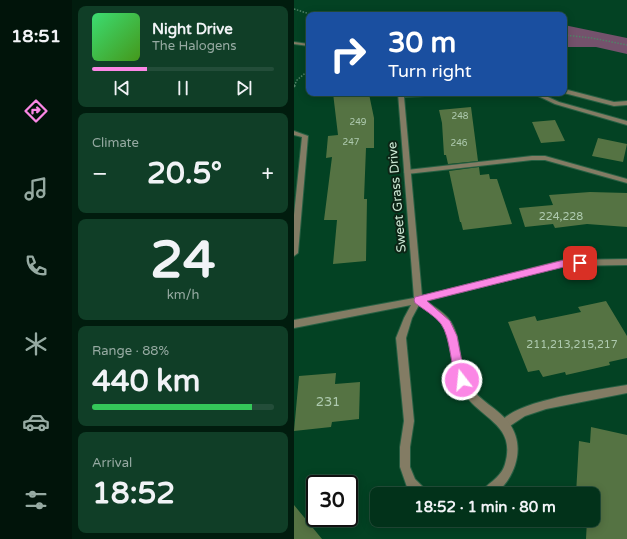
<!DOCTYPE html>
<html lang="en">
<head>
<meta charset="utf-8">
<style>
	:root { --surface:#02321a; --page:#103e27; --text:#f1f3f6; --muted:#96aaa2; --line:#234d39; --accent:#fb87e5 }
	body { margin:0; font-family:"Varela Round",sans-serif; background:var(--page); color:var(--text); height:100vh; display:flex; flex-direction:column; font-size:15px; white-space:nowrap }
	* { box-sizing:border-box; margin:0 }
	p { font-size:13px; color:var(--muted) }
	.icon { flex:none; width:22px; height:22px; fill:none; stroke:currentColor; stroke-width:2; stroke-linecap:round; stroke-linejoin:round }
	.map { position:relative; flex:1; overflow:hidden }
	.details { display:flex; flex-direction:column; gap:6px; padding:6px; background:#011c0e; width:222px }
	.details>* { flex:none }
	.hud { position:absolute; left:12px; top:12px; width:261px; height:84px; border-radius:8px; box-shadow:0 2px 10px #0003,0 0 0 1px var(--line); background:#1a4fa0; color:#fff; overflow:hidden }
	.speed { position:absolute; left:12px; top:475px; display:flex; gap:8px; font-size:20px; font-weight:700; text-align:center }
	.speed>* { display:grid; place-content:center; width:52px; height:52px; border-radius:50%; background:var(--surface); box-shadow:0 2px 10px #0003,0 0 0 1px var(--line); line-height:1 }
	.speed .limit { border:2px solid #111; border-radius:6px; background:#fff; color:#111 }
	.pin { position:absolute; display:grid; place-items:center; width:34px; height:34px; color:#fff; margin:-17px; border-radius:8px; box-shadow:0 2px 6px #0006 }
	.me { position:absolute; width:44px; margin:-22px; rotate:344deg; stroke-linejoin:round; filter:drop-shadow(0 0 3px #0008) }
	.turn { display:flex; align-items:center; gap:14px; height:84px; padding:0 16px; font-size:18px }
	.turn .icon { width:52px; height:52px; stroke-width:2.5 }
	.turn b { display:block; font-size:28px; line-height:34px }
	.big { font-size:30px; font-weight:700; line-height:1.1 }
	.details .tile { flex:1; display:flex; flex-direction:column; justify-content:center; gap:6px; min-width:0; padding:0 14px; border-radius:8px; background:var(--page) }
	.details .dial { align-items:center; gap:0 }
	.dial b { font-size:52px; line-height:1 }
	.song { display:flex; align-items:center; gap:12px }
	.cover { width:48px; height:48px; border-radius:6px; background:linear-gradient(135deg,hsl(140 70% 55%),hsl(100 70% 35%)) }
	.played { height:4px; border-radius:2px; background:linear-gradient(90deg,var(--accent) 30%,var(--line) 30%) }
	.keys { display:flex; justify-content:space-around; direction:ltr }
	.heat { display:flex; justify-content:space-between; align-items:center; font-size:22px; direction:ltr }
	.charge { height:6px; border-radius:3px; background:linear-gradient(90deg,#34c759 88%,var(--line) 0) }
	.trip { position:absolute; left:76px; top:487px; width:230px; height:40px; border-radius:8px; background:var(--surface); box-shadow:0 2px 10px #0003,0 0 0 1px var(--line); font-weight:700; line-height:40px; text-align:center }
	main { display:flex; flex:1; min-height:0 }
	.tabs { display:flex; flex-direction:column; width:72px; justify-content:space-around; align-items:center; background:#01140a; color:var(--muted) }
	.tabs .icon { width:28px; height:28px }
	.tabs .on { color:var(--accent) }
	.tabs b { font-size:18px; color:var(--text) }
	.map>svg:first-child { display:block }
	.green { fill:#74526c }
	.building { fill:#557343 }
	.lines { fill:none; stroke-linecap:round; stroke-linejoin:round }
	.lane-casing { stroke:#276043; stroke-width:2 }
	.street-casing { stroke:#276043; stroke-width:2 }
	.path-far1 { stroke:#518267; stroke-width:1.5; stroke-dasharray:1.5 1.5; stroke-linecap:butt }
	.path { stroke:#518267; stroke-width:2; stroke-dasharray:2.5 2.5; stroke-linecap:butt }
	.lane { fill:#837c64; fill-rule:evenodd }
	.street { fill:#837c64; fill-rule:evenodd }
	.route { fill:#fb87e5; stroke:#a35895 }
	.labels { text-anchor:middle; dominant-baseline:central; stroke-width:4; stroke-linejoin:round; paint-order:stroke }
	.far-number-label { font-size:9px; fill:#aecaaf }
	.number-label { font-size:11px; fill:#aecaaf }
	.street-label { font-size:13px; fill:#cbe7d3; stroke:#0c2415 }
	.near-number-label { font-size:13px; fill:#aecaaf }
</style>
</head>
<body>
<main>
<nav class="tabs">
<b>18:51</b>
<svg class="icon on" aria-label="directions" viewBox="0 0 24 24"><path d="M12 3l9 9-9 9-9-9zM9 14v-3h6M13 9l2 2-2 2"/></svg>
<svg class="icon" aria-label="music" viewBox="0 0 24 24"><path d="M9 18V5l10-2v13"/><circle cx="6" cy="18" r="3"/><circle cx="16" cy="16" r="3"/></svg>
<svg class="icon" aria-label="phone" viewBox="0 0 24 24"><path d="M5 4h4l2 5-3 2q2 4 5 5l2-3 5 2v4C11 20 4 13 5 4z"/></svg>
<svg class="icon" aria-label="climate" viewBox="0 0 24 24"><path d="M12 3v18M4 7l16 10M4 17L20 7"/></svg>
<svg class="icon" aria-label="car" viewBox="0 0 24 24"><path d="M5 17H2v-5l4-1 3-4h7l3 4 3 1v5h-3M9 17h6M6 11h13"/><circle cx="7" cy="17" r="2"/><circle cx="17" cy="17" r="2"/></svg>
<svg class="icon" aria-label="filters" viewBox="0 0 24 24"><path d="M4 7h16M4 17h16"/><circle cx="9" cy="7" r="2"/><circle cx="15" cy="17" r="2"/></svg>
</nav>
<section class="details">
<div class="tile">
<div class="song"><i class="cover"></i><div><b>Night Drive</b><p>The Halogens</p></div></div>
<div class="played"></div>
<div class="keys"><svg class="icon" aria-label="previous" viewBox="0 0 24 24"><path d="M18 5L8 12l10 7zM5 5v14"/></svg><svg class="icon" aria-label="pause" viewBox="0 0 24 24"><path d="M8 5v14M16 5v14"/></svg><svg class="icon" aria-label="next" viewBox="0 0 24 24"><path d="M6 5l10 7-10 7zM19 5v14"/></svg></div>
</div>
<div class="tile"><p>Climate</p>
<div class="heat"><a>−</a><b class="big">20.5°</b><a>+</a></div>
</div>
<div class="tile dial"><b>24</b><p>km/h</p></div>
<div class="tile"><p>Range · 88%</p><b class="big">440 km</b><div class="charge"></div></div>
<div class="tile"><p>Arrival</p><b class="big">18:52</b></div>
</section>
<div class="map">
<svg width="333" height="539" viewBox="0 0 333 539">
	<rect width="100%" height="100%" fill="#034223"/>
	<!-- green -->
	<path class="green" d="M270,25L333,38V54L302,47H270Z"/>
	<!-- building -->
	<path class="building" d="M39,93H62V96L75,94L80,118V148H72L70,199H73L72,261L39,264L43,220H30L38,157L32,158L34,136L44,135Z
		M177,107L184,161L154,164L152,155H150L148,123L145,110Z
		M261,120L271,141L247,143L238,122Z
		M304,138L333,144L329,162L298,156Z
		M185,167L186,175L195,174L196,179H203L218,224L169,230L167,222H166L155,171Z
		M296,192L333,193V227L293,224L261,228L259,224L231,227L225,208L259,205L255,195Z
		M312,301L333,336V358L315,362L316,365L272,375L271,372L249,377L245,370L234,372L214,322L241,316L243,321L287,312L284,307Z
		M42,373L41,384L66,382L65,419L38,422L37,427L0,431L5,376Z
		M297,427L333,435V539H292L293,520H299V494H282L285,441L296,443Z
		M0,505L28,539H0Z"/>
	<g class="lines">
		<defs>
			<path id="lane" d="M0,131L14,136L4,253L0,256V215L8,137L0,135Z
				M238,156H251L333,179V183L251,160H238L113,174L110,172L113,170Z
				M333,385V393L252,409L231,416L210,430L206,428L205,425C216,400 306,390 333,385Z"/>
			<path id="street" d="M0,42L15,44V46L0,44Z
				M270,89L320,102L333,101V105L320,106L270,93Z
				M104,93H155L152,95L110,97L128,296L270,260L333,259V265L270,266L132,301C139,306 148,311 154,318C169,336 163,364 175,385C185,401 204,408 215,423C232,446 222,477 201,494H186C191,484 207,479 211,464C223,423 184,419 168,390C157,371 158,349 151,329C146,318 135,312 125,305L118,318L112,338L120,421L116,447V467L121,479L132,490L134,494H120L113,487L106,467V447L110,421L102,338L110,318L117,305L0,328V320L120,298Z
				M238,93H245L265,102L333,121V125L261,104Z"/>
		</defs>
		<!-- lane casing -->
		<use href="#lane" class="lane-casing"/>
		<!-- street casing -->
		<use href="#street" class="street-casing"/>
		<!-- path-far1 -->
		<path class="path-far1" d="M0,9L19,15
			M270,35L298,38L333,45
			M0,86L3,80L15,70"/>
		<!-- path -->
		<path class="path" d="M0,87L1,85"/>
		<!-- lane -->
		<use href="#lane" class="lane"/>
		<!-- street -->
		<use href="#street" class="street"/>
	</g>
	<!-- route -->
	<path class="route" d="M270,260H286L290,263L286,266L270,267L133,301L156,321L163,336L167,357L174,380L172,384L168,385L164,384C156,366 157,338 147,324C141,316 129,309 121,303L120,300L121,297Z"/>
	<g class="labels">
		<!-- far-number labels -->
		<g class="far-number-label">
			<text x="166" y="116">248</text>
			<text x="64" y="122">249</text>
			<text x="57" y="142">247</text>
			<text x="165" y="143">246</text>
		</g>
		<!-- number labels -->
		<g class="number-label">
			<text x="267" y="216">224,228</text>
			<text x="278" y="344">211,213,215,217</text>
		</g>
		<!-- street labels -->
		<g class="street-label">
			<text transform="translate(103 197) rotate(-95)">Sweet Grass Drive</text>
		</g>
		<!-- near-number labels -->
		<g class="near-number-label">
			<text x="34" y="402">231</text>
		</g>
	</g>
</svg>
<div class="speed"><div class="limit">30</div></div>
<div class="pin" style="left:286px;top:263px;background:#d93025"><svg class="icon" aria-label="arrive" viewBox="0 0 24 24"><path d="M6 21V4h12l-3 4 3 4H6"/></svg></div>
<svg class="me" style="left:168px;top:380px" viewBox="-20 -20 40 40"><circle r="17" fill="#fb87e5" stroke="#fff" stroke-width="3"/><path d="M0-11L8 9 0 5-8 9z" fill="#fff"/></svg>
<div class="trip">18:52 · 1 min · 80 m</div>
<div class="hud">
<div class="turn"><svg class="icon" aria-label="right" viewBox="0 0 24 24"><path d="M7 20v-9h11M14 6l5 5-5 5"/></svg><div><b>30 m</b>Turn right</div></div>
</div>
</div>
</main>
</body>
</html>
